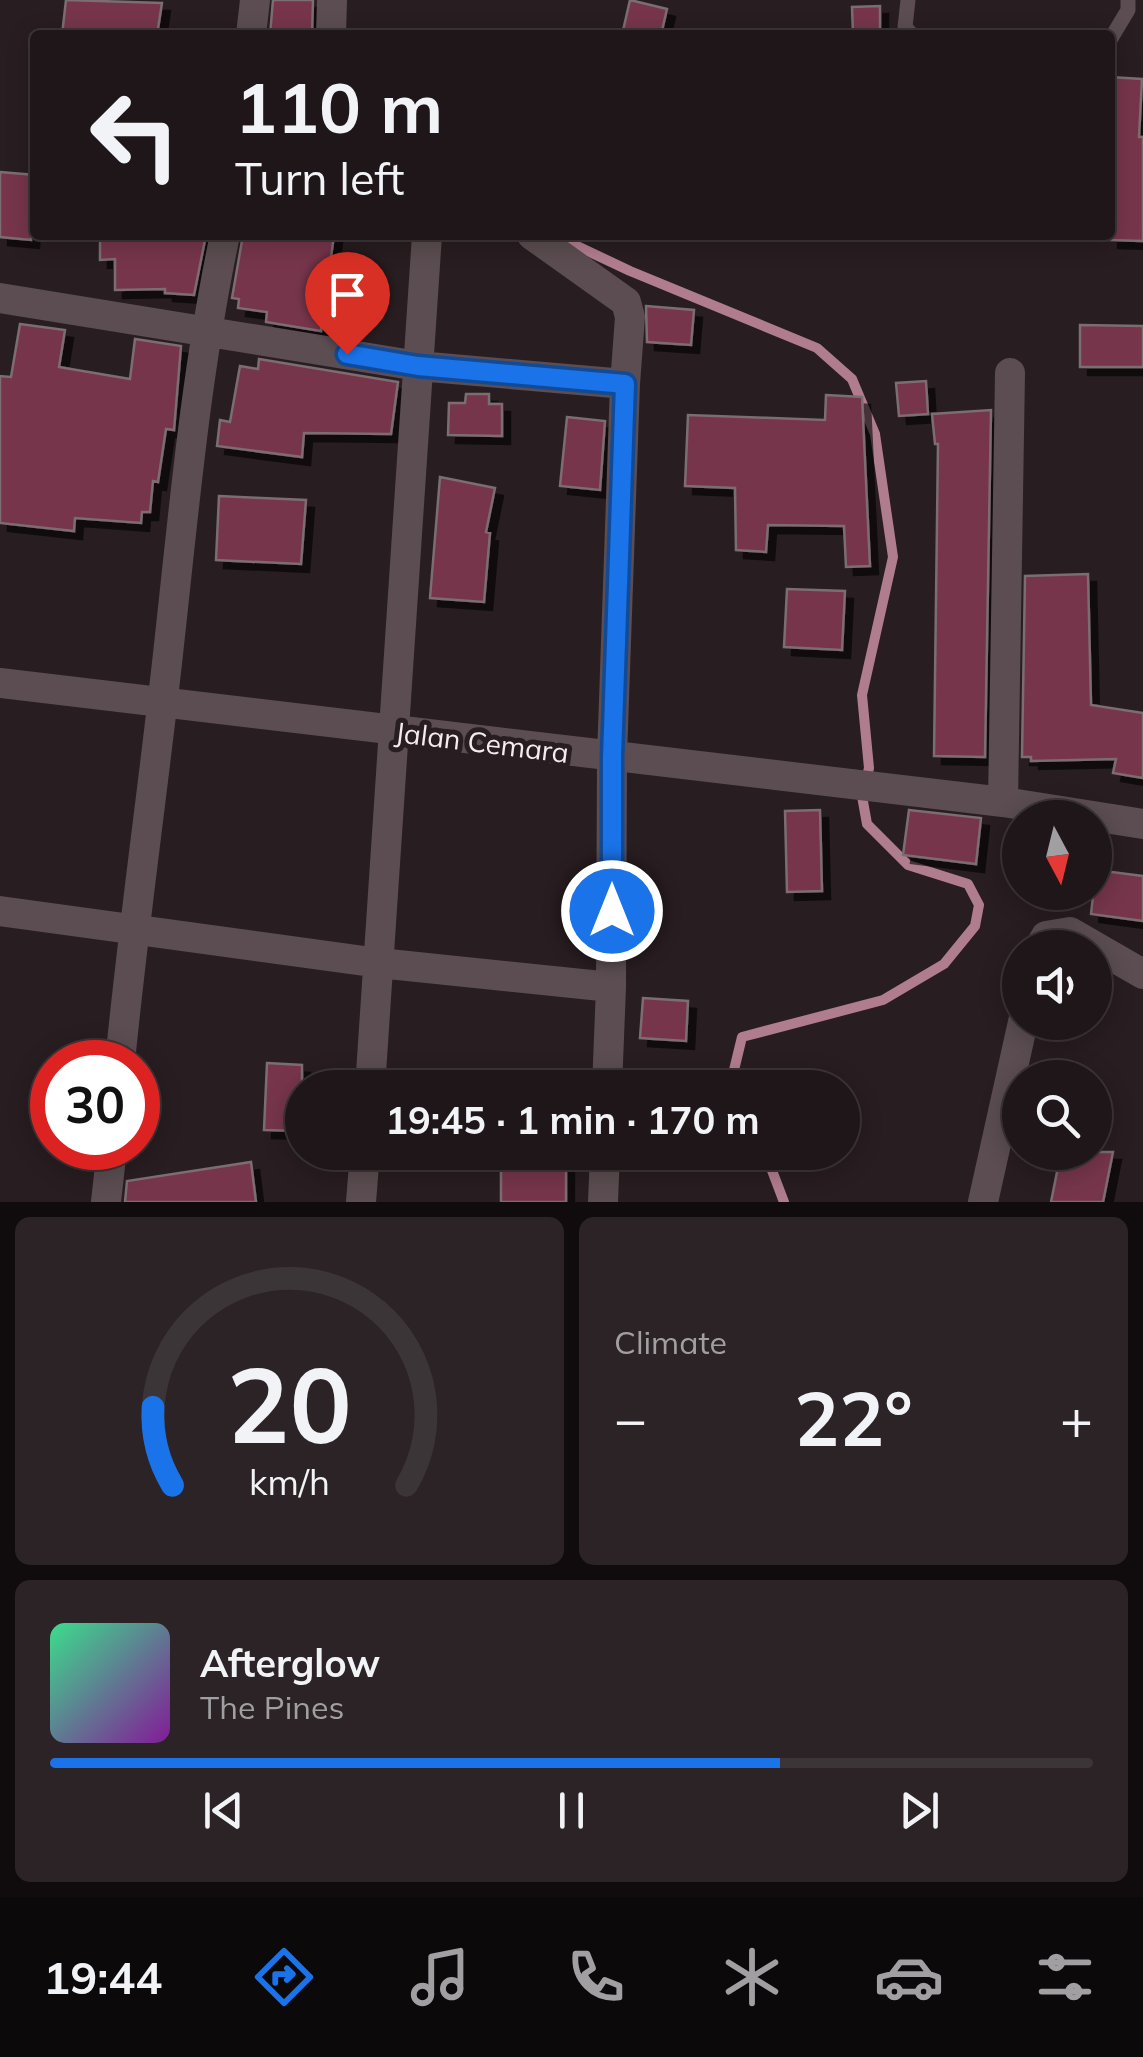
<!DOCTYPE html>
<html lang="en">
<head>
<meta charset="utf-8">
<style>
	:root { --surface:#1e1618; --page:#2b2325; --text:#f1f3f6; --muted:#a19fa2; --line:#3c3537; --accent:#1a73e8 }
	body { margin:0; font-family:Mulish,sans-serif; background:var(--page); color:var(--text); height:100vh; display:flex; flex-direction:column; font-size:38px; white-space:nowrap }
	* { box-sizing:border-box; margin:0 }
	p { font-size:32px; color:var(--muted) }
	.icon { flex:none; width:55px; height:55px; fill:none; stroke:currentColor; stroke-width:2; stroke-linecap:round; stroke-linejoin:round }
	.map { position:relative; height:1202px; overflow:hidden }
	.drawer { display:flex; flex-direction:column; gap:15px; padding:15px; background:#100c0d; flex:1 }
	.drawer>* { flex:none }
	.banner { position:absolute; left:30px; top:30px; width:1085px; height:210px; border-radius:10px; box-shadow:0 5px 25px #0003,0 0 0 2px var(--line); background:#1e1618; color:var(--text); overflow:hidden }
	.needle { width:65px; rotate:173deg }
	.tools { position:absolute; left:1002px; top:800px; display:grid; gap:20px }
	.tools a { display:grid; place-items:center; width:110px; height:110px; border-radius:50%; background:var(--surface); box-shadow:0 5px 25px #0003,0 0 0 2px var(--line); font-size:50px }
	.speed { position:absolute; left:30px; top:1040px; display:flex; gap:20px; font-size:50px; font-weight:700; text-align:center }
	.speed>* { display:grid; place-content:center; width:130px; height:130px; border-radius:50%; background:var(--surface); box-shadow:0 5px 25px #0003,0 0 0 2px var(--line); line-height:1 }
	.speed .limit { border:15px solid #d22; background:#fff; color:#111 }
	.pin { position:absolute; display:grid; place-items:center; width:85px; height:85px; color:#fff; margin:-102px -42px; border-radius:50% 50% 50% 0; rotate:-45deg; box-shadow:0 0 10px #0007 }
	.pin .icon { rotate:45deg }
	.me { position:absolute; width:110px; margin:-55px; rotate:0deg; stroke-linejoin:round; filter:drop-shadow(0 0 8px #0008) }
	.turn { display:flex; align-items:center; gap:35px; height:210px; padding:0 40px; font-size:45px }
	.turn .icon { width:130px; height:130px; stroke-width:2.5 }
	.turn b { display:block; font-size:70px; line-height:85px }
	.big { font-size:75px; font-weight:700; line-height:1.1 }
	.drawer .widget { flex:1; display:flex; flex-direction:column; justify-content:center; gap:15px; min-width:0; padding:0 35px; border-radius:15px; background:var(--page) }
	.drawer .dial { align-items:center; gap:0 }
	.dial svg { height:260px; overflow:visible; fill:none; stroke:var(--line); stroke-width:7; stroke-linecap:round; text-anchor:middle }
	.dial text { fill:var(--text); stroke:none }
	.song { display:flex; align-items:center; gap:30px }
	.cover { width:120px; height:120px; border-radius:15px; background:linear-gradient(135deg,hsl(150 70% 55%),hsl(290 70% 35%)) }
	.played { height:10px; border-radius:5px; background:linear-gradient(90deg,var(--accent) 70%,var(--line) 70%) }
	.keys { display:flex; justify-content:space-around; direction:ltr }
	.heat { display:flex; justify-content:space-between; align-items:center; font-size:55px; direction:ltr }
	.drawer .tiles { flex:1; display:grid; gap:15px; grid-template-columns:1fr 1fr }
	.widget:last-child { grid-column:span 2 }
	.trip { position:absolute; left:285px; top:1070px; width:575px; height:100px; border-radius:50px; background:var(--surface); box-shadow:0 5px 25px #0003,0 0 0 2px var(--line); font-weight:700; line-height:100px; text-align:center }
	.tabs { display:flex; height:160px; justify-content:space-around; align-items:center; background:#0c090a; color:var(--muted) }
	.tabs .icon { width:70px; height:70px }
	.tabs .selected { color:var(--accent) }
	.tabs b { font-size:45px; color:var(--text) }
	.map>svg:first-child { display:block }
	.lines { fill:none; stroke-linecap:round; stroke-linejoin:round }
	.stream { stroke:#b07d8f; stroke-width:10 }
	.building { fill:#76344c; stroke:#7b6d71; stroke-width:2.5; filter:url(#shadow) }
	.service { stroke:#5b4d51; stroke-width:15 }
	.minor { stroke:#5b4d51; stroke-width:30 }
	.route-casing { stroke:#114b97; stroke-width:25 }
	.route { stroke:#1a73e8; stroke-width:18 }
	.labels { text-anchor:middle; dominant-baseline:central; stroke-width:10; stroke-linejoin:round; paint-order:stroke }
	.street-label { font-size:28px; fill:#f4ecee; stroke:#281d20 }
</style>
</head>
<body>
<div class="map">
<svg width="1143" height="1202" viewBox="0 0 1143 1202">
	<defs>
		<filter id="shadow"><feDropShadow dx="8" dy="8" stdDeviation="0" flood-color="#0009"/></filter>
	</defs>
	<rect width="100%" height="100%" fill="#281d20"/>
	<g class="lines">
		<!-- stream -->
		<path class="stream" d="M558,237L630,271L817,348L852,379L875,434L893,557L862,695L869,768L862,796L867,824L908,865L968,884L979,905L975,926L944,964L883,1000L742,1037L734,1070L741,1088
			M765,1152L784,1202"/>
	</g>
	<!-- building -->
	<path class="building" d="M66,0L162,3L157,35H62Z
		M273,0H313L312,35H270Z
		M630,0L667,9L661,35H622Z
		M880,6V34H853L852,7Z
		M1110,77L1142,79L1139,137H1143V241L1110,240Z
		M0,172L35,175L31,240L0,237Z
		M100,235H206L194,295L165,293V289L115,290V259L100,260Z
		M243,235H334L321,331L266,322L267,312L238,308L239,299L232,298Z
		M646,306L694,310L691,345L647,342Z
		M20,324L65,330L59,367L130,379L135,339L181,346L174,430L166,429L158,482L153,481L150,512H142L141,523L75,518L74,531L0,523V376L11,377Z
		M1080,325L1143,326V367H1080Z
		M259,359L398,382L391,434L304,433L302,457L217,446L220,420L230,422L240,366L258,369Z
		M926,381L928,414L899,416L896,383Z
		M466,394H489V404H502V436L448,435L449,403H465Z
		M826,395L862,397L870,566L846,567L844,526L768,525L766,552L736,550L735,488L685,486L688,415L825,420Z
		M991,410L985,757L934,756L938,444H935L932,414Z
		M567,417L605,421L600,490L560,486Z
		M440,477L495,488L486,532L490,533L484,602L430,598Z
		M219,496L306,500L301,564L216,560Z
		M1088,574L1091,705L1143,713V778L1113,773L1116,759L1031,761V757H1022L1025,576Z
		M787,589L845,591L842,650L784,647Z
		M820,810L822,891L787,892L785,811Z
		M909,810L981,818L976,864L903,855Z
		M1096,870L1143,876V921L1091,914Z
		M643,998L688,1001L686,1041L640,1038Z
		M267,1063L302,1065V1131L264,1130Z
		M1061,1152H1113L1103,1202H1051Z
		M251,1162L256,1202H125L127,1181Z
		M501,1163L566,1164V1202H501Z"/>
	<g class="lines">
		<!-- service -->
		<path class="service" d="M908,0L905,27L912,35
			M1110,40L1128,10V0"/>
		<!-- minor -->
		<path class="minor" d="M251,35L255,0
			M331,35L332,0
			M532,235L626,302L630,317L625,384
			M0,298L418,366L625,384L612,757L611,987L379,963L0,911
			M0,683L1003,802L1143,824
			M1003,802L1010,373
			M1039,948L1046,936L1070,932L1143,974
			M120,1062C133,929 152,797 167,663C183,520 195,376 225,235
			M370,1088L427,235
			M607,1088L611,987
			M106,1202L112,1148
			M361,1202L365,1152
			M603,1202L605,1152
			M983,1202L1023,1022"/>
	</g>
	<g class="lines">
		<defs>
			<path id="route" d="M347,354L418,366L625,384L612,757V911"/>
		</defs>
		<!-- route casing -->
		<use href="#route" class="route-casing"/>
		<!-- route -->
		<use href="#route" class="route"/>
	</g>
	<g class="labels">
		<!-- street labels -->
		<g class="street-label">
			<text transform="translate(482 742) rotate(7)">Jalan Cemara</text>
		</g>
	</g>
</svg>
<div class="tools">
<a><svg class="needle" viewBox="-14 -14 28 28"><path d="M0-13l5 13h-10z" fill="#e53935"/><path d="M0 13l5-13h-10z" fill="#a19fa2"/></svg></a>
<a><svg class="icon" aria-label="sound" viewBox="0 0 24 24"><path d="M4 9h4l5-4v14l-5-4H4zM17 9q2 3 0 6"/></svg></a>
<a><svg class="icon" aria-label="search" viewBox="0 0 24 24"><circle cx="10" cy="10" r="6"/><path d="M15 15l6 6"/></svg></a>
</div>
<div class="speed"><div class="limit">30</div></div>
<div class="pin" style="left:347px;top:354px;background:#d93025"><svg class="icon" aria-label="arrive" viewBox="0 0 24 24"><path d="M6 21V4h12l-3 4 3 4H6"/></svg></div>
<svg class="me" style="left:612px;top:911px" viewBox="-20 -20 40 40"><circle r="17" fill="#1a73e8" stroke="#fff" stroke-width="3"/><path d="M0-11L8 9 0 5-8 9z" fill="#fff"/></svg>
<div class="trip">19:45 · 1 min · 170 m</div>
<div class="banner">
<div class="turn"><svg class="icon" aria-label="left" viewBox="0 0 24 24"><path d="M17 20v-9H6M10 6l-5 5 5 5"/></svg><div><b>110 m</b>Turn left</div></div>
</div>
</div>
<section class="drawer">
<div class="tiles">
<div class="widget dial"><svg viewBox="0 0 100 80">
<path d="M14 69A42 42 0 1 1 86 69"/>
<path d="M14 69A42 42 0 0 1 8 45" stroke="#1a73e8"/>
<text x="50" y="56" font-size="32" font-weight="700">20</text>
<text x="50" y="72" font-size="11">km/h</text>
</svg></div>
<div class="widget"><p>Climate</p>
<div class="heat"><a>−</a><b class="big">22°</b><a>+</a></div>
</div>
<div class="widget">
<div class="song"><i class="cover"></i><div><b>Afterglow</b><p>The Pines</p></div></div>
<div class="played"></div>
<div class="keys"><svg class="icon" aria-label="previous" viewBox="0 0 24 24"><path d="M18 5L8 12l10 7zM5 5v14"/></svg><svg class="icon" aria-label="pause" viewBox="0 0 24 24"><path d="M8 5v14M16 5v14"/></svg><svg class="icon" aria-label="next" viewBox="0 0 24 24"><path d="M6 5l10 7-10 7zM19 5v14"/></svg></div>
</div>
</div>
</section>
<nav class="tabs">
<b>19:44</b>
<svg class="icon selected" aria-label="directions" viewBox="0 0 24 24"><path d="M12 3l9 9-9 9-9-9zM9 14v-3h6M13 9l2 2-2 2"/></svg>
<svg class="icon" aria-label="music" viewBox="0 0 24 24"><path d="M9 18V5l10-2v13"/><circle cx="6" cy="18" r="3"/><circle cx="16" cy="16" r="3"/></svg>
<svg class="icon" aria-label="phone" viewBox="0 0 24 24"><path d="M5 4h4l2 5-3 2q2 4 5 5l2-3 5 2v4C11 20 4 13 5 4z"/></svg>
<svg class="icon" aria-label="climate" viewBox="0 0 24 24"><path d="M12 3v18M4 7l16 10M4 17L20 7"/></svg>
<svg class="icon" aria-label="car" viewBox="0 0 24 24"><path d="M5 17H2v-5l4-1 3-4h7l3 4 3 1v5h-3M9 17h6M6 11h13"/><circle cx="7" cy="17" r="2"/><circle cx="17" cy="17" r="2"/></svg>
<svg class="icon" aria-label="filters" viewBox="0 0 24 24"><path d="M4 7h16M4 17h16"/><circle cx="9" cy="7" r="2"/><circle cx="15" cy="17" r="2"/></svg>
</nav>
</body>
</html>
